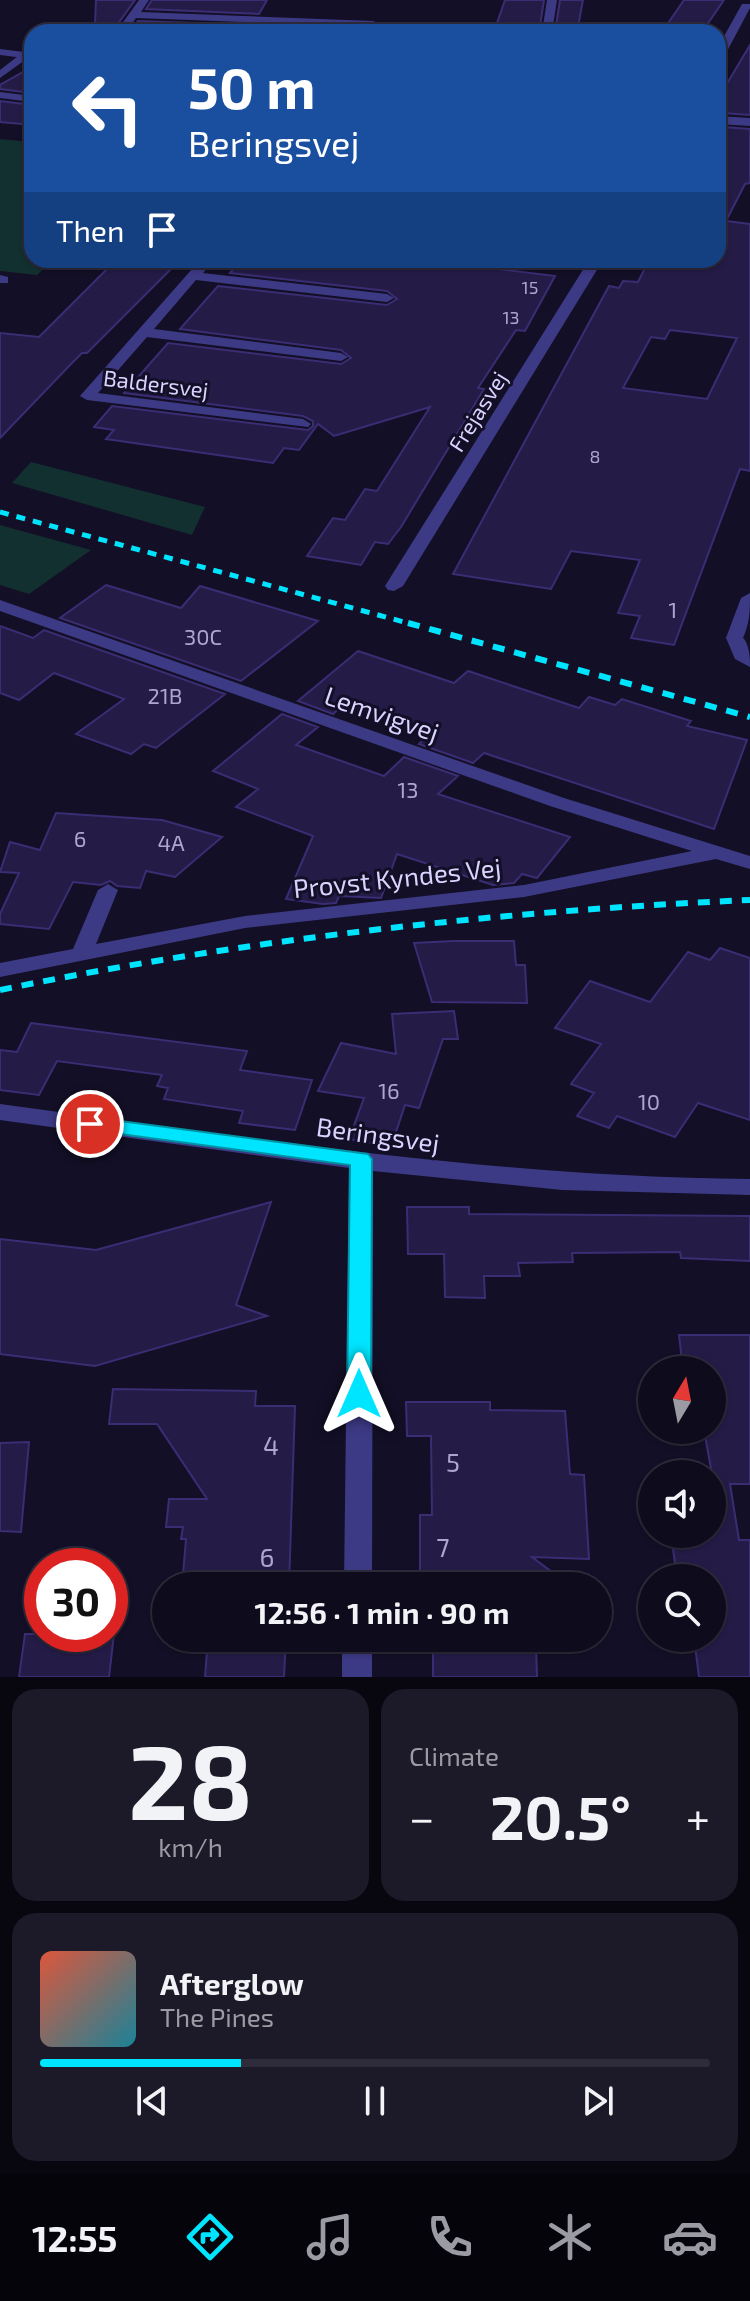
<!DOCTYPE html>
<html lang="en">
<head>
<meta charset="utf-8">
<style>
	:root { --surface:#0e0b1c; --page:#1c1929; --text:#f1f3f6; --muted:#9b9ba3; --line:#2e2b3b; --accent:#00e5ff }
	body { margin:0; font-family:"Exo 2",sans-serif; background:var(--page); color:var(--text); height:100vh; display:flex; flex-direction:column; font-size:30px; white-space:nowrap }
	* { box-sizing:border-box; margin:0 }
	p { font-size:26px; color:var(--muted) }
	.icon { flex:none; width:44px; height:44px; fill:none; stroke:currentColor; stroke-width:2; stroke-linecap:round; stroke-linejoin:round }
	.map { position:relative; height:1677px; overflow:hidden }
	.details { display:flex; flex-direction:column; gap:12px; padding:12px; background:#08060f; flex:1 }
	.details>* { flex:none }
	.hud { position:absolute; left:24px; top:24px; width:702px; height:244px; border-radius:24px; box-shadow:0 2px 6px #0004,0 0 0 2px var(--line); background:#1a4fa0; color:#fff; overflow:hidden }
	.needle { width:52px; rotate:10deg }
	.tools { position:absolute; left:638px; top:1356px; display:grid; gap:16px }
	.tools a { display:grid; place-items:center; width:88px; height:88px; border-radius:50%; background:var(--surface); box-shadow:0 2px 6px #0004,0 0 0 2px var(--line); font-size:40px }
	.speed { position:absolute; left:24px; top:1548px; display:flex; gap:16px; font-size:40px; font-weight:700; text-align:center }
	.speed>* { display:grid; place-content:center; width:104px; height:104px; border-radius:50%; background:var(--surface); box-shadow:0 2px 6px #0004,0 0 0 2px var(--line); line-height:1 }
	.speed .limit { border:12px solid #d22; background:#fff; color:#111 }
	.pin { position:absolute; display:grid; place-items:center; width:68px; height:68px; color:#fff; margin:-34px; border:4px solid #fff; border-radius:50%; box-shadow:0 2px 8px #0007 }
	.me { position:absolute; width:88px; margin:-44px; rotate:0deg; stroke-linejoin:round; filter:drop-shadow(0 0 6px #0008) }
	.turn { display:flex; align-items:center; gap:28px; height:168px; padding:0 32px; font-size:36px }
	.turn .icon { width:104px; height:104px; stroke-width:2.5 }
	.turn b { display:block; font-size:56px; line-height:68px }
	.then { display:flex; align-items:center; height:76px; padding:0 32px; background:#0003; gap:16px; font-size:30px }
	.big { font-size:60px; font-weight:700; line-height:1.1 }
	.details .tile { flex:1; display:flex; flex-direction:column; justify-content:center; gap:12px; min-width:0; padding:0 28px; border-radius:24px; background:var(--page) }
	.details .dial { align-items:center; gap:0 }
	.dial b { font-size:104px; line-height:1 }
	.song { display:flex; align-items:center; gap:24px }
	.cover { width:96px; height:96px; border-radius:12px; background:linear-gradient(135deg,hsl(10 70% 55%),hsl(190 70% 35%)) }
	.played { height:8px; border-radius:4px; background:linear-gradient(90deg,var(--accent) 30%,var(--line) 30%) }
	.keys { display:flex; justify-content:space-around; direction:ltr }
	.heat { display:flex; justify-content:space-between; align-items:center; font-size:44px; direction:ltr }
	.details .tiles { flex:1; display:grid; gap:12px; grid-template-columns:1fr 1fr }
	.tile:last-child { grid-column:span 2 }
	.trip { position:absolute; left:152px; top:1572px; width:460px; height:80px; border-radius:40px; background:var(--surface); box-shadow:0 2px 6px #0004,0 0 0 2px var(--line); font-weight:700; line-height:80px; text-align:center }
	.tab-bar { display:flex; height:128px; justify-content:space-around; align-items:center; background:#06040b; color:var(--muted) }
	.tab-bar .icon { width:56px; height:56px }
	.tab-bar .selected { color:var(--accent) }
	.tab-bar b { font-size:36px; color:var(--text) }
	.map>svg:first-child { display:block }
	.green { fill:#12302f }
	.building { fill:#241b47; stroke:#3b2d73; stroke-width:2; fill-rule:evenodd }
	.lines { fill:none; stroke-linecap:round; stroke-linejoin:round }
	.service { fill:#3d3a85; fill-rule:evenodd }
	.minor { fill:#3d3a85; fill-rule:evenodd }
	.tertiary { fill:#3d3a85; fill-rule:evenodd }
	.rail-far1 { stroke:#00e5ff; stroke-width:5; stroke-dasharray:9 8; stroke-linecap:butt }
	.rail { stroke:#00e5ff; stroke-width:6; stroke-dasharray:12 10; stroke-linecap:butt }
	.route { fill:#00e5ff; stroke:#0095a6; stroke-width:2 }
	.labels { text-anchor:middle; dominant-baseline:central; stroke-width:6; stroke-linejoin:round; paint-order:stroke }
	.far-number-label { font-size:18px; fill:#aca6d1 }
	.far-street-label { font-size:22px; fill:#d9d4ff; stroke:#130f26 }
	.number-label { font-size:22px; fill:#aca6d1 }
	.street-label { font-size:26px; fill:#d9d4ff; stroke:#130f26 }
	.near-number-label { font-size:26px; fill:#aca6d1 }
</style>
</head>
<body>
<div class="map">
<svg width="750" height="1677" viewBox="0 0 750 1677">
	<rect width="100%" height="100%" fill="#130f26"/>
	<!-- green -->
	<path class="green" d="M0,139L32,142V260H53L37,275L0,271Z
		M31,462L205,507L192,535L12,483Z
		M0,525L91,550L29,594L0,585Z"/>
	<!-- building -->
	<path class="building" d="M96,0H135L117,25L95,24Z
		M152,0H267L259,14L146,9Z
		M505,0H544L539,32H494Z
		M560,0H583L577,32H555Z
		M684,0H724L702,32H662Z
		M138,21L252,25L249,31L134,26Z
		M750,45V115L723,113L722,92Z
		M32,67V93L0,89V85Z
		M0,101L32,105V125L0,122Z
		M724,127L750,129V183L745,184L726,221L750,224V471L740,469L674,645L631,638L640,616L618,613L640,560L571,551L551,589L453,574L609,286L619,288L623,281L638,282L649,260H718V131H724ZM670,330L737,338L707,399L623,388L651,337L665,339Z
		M116,260H180L87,353H82L71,364L0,438V333L39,337Z
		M241,260H424L555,276L525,331L516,330L478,388L484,389L401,527L388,544L375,542L361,565L307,556L333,518L345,520L365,489L377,491L430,407L334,436L318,424L299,450L284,448L273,463L106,439L114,430L94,427L112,406L308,430L313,426V421L303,416L124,393L168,343L341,364L351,358L341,350L180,329L218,286L387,305L397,299L387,291L230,273Z
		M106,585L181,608L200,586L318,621L241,681L60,618Z
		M0,626L33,638L44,630L225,694L156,748L144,744L131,754L76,734L124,699L54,673L19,700L0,693Z
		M358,651L454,683L468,671L579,708L589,697L615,705L622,699L691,721L687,726L747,740L714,829L484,753L473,763L419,744L430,733L344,704L333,714L298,701Z
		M282,714L318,727L296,745L384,776L404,757L458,776L438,794L570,837L537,878L522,874L514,883L493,885L397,854L381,898L339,896L336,903L323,904L286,899L313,836L236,807L258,789L213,771Z
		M56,813L162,820L222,837L175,877L146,871L140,888L117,886L110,881L101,885L73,882L49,929L0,924V914L19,873L0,872L10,842L40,850Z
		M454,941H514L516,965H525L527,1003L432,1002L414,943Z
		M720,948L750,958V1120L698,1103L675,1137L617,1116L609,1128L577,1116L594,1093L571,1084L601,1044L555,1028L590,981L650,1002L688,952L710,960Z
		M454,1011L458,1039H443L419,1108L405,1105L391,1147L349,1139L364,1098L318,1091L341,1043L396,1054L392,1014Z
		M31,1023L247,1051L240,1070L312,1080L295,1130L239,1123L243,1111L164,1099L168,1088L157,1086L162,1075L57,1061L39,1095L0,1090V1050L17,1052Z
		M271,1202L236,1305L267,1316L95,1366L0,1354V1239L96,1250Z
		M407,1207H469V1214L750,1216V1261L681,1258L680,1252L572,1253L573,1262L518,1263L520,1276H484L485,1298L445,1297L444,1254H408Z
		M679,1335H750V1484H730L739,1540H750V1677H699L694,1638H712V1578H677L671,1534H712V1474L704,1430H712V1370H683Z
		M113,1389L256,1391L255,1406H295L289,1586H182L186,1539H181L183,1527H166L169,1499H207L157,1424H109Z
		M406,1402H490V1410L565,1411L570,1474L584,1475L589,1559L532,1557L560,1578L476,1577V1586H425V1577L420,1576V1515H432L431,1436H407Z
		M29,1442L21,1532L0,1531V1443Z
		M25,1634H114L109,1677H19Z
		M208,1638H286L284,1677H205Z
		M490,1638H587V1647L536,1646L537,1677H433V1640L490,1641Z"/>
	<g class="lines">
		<!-- service -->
		<path class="service" d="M735,633C749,636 750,655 750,667L735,659L726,638Z"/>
		<!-- minor -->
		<path class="minor" d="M139,0H149L141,12L373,21L398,32H383L371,27L136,18L126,32H116Z
			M547,0H557L552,32H542Z
			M742,4H750V8L724,57L718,60V47Z
			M22,53L32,55L0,78V70Z
			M0,92L32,96V102L0,98Z
			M200,260H214L203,273L387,294L394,298L387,302L196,280L154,329L341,353L348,357L341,361L147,337L98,393L303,419L311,424L308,427L87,400L80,396Z
			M589,260H603L403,586L394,591L388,590L385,586Z
			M0,275L8,277V283H0Z
			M750,593C750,611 750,625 741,642H729L726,638L741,598Z
			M0,600L564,798L750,856V869L716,859L524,897L245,928L0,977V963L73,949L98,890L108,884L118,890L96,944L245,916L524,885L692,851L550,806L0,611Z
			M0,1104C251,1138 496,1177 750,1179V1195L562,1190L373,1171L372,1586H344L349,1168L0,1120Z
			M342,1638H372V1677H342Z"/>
		<!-- tertiary -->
		<path class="tertiary" d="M0,49L32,53V59L0,55Z
			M718,116L750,118V126L718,124Z"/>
		<!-- rail-far1 -->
		<path class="rail-far1" d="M0,512L415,625"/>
		<!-- rail -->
		<path class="rail" d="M408,623L750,717
			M0,990C248,939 497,911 750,900"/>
	</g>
	<!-- route -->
	<path class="route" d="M90,1117L368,1154L372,1159L371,1394L368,1401H351L347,1394L350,1165L83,1129L80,1124Z"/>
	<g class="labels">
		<!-- far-number labels -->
		<g class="far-number-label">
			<text x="530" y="287">15</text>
			<text x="511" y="317">13</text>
			<text x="595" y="456">8</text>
		</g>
		<!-- far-street labels -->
		<g class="far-street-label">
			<text transform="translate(156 383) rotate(7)">Baldersvej</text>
			<text transform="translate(477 411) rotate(-58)">Frejasvej</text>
		</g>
		<!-- number labels -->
		<g class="number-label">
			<text x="673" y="609">1</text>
			<text x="203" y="636">30C</text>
			<text x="165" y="695">21B</text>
			<text x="408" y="789">13</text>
			<text x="80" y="838">6</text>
			<text x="171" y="842">4A</text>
			<text x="389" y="1090">16</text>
			<text x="649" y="1101">10</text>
		</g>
		<!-- street labels -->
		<g class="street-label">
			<text transform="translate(382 713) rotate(19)">Lemvigvej</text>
			<text transform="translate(397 877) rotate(-6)">Provst Kyndes Vej</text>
			<text transform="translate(378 1134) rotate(8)">Beringsvej</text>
		</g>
		<!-- near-number labels -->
		<g class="near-number-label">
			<text x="271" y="1444">4</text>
			<text x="453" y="1461">5</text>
			<text x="443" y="1546">7</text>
			<text x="267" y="1556">6</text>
		</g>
	</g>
</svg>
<div class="tools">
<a><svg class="needle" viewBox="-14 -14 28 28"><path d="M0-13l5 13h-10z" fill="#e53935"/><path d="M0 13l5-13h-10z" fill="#9b9ba3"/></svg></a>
<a><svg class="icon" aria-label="sound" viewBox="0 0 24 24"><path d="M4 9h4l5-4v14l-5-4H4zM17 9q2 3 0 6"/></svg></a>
<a><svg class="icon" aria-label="search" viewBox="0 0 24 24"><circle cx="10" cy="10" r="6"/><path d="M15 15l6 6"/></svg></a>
</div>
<div class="speed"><div class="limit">30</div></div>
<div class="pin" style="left:90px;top:1124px;background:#d93025"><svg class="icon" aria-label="arrive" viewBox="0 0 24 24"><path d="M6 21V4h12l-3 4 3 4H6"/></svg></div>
<svg class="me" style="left:359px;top:1394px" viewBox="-20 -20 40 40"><path d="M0-17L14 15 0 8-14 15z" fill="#00e5ff" stroke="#fff" stroke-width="4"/></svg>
<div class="trip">12:56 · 1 min · 90 m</div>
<div class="hud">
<div class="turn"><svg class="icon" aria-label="left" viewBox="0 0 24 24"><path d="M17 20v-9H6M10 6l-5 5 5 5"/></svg><div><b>50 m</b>Beringsvej</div></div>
<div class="then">Then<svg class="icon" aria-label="arrive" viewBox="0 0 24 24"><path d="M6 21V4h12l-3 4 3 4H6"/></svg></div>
</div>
</div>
<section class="details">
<div class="tiles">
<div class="tile dial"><b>28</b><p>km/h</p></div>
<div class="tile"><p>Climate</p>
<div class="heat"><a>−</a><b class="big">20.5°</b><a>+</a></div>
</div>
<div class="tile">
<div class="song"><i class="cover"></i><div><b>Afterglow</b><p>The Pines</p></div></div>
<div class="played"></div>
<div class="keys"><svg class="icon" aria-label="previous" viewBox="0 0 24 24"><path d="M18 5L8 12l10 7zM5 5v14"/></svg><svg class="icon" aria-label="pause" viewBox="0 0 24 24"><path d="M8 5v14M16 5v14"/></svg><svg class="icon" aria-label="next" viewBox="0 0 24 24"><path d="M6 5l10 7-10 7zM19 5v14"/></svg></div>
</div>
</div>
</section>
<nav class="tab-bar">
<b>12:55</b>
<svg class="icon selected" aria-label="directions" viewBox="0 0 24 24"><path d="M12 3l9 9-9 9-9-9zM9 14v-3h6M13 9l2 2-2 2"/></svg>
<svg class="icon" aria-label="music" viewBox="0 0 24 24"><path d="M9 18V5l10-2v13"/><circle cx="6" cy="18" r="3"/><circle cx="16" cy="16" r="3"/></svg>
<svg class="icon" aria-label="phone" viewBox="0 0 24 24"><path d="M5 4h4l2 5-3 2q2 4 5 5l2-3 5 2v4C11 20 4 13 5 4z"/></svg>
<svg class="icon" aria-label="climate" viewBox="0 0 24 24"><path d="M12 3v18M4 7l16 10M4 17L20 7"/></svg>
<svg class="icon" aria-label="car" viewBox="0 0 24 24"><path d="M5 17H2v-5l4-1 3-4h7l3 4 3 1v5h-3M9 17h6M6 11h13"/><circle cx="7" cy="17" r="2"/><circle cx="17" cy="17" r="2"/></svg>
</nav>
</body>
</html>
